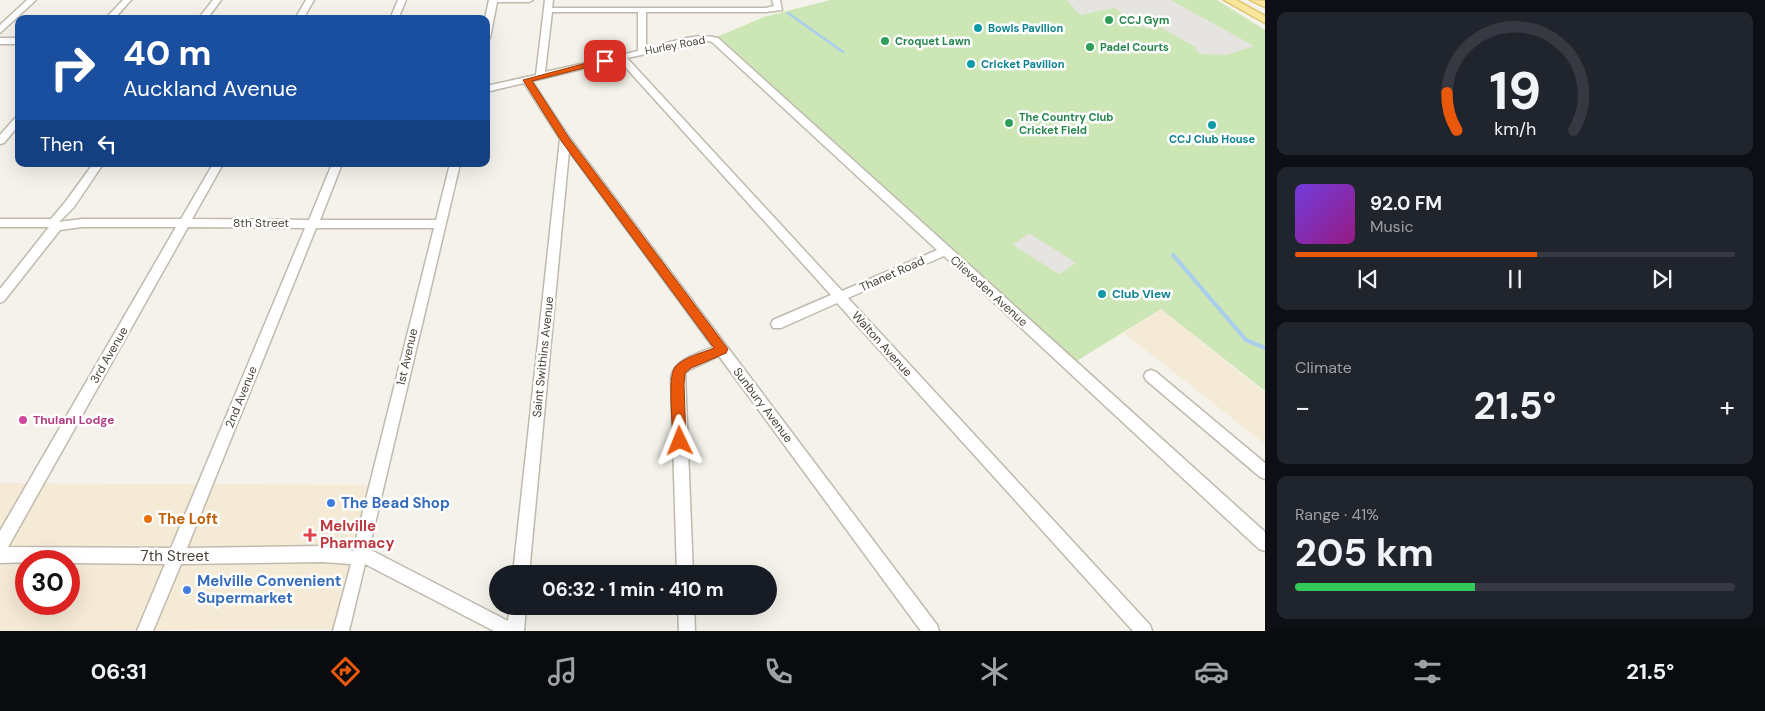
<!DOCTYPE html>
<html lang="en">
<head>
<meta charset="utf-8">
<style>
	:root { --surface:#171b24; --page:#20242c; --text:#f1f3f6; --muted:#9ea1a6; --line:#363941; --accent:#ea580c }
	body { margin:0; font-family:"DM Sans",sans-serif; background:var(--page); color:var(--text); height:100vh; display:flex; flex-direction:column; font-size:19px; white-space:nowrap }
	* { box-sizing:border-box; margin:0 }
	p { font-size:16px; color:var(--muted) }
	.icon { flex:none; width:28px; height:28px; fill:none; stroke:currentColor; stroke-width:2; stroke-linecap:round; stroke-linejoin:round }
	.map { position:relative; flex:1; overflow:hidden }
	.side { display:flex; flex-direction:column; gap:12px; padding:12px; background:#0d0f14; width:500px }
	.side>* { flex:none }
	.top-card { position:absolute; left:15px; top:15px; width:475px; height:152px; border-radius:10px; box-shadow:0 5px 20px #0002; background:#1a4fa0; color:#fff; overflow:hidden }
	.speed { position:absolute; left:15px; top:550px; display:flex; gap:10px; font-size:25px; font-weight:700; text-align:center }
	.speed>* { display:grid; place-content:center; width:65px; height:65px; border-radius:50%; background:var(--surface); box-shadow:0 5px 20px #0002; line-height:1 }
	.speed .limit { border:8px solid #d22; background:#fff; color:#111 }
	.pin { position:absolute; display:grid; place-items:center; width:42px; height:42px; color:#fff; margin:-21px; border-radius:10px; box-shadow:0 2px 8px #0006 }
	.me { position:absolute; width:55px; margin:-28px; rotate:358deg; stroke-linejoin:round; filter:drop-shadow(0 0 4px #0008) }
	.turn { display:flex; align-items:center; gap:18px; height:105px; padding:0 25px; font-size:22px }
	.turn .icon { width:65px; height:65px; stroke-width:2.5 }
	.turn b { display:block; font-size:35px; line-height:42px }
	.then { display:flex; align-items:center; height:48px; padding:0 25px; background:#0003; gap:10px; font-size:19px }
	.big { font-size:38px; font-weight:700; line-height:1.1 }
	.side .widget { flex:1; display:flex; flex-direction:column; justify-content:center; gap:8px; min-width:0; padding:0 18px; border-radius:10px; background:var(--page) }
	.side .dial { align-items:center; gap:0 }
	.dial svg { height:130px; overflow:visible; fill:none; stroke:var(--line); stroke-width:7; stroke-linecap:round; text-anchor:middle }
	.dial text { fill:var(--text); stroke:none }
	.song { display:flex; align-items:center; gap:15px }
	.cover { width:60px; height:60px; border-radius:8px; background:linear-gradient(135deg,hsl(260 70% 55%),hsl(310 70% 35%)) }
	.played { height:5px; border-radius:2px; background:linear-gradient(90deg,var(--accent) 55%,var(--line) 55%) }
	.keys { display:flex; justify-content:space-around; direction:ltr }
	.heat { display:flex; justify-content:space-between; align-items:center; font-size:28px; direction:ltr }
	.charge { height:8px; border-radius:4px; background:linear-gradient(90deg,#34c759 41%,var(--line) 0) }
	.trip { position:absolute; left:489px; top:565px; width:288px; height:50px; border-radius:25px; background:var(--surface); box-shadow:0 5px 20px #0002; font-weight:700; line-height:50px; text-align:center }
	.tabs { display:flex; height:80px; justify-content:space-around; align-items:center; background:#090b0e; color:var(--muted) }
	.tabs .icon { width:35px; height:35px }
	.tabs .on { color:var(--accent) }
	.tabs b { font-size:22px; color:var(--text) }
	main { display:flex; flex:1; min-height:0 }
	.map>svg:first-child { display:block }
	.commercial { fill:#f5ead6; fill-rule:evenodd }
	.green { fill:#cce6b5 }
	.parking { fill:#e6e4e1 }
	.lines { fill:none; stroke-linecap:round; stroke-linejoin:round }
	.stream-far1 { stroke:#a9cdee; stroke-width:2.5 }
	.stream { stroke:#a9cdee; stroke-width:4 }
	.minor-casing { stroke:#bfbaad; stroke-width:3 }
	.major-casing { stroke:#dfc66d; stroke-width:3 }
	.minor { fill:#fff; fill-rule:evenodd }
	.major { fill:#fae79d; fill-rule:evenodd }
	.route { fill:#ea580c; stroke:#983908 }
	.leisure-dot { fill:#2e9e5b; stroke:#fff; stroke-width:2 }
	.culture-dot { fill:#0f9aa8; stroke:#fff; stroke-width:2 }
	.hotel-dot { fill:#d1479c; stroke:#fff; stroke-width:2 }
	.shop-dot { fill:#3f7fe0; stroke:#fff; stroke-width:2 }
	.food-dot { fill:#e8710a; stroke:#fff; stroke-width:2 }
	.health-dot { fill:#e0444e; stroke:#fff; stroke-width:2 }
	.labels { text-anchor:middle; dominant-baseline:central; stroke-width:5; stroke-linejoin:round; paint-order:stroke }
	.far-leisure-label { font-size:11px; font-weight:bold; fill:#27864d; stroke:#fff; text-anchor:start }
	.far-culture-label { font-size:11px; font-weight:bold; fill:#0d838f; stroke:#fff; text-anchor:start }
	.far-street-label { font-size:11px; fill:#484338; stroke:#fff }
	.street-label { font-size:12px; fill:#484338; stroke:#fff }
	.culture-label { font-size:12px; font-weight:bold; fill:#0d838f; stroke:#fff; text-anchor:start }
	.hotel-label { font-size:12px; font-weight:bold; fill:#b23c85; stroke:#fff; text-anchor:start }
	.near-shop-label { font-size:15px; font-weight:bold; fill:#366cbe; stroke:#fff; text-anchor:start }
	.near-food-label { font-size:15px; font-weight:bold; fill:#c56008; stroke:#fff; text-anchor:start }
	.near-health-label { font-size:15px; font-weight:bold; fill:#be3a42; stroke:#fff; text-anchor:start }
	.near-street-label { font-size:15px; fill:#484338; stroke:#fff }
</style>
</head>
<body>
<main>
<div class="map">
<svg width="1265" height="631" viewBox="0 0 1265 631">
	<rect width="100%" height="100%" fill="#f4f2ea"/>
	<!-- commercial -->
	<path class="commercial" d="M1161,309L1265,393V444L1124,333Z
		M0,483L368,485L333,629L0,631ZM26,561H69V604H26Z"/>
	<!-- green -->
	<path class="green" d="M830,0H1217L1265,30V391L1161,309L1070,365L712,39L764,17Z"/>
	<!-- parking -->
	<path class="parking" d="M1067,0H1171L1254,46L1227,55L1200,54L1195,49L1197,48L1160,27L1147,29L1114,8L1080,15Z
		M1029,233L1076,263L1059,274L1013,245Z"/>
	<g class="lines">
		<!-- stream-far1 -->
		<path class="stream-far1" d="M788,13L843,52"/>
		<!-- stream -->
		<path class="stream" d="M1173,255L1246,340L1265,348"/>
		<defs>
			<path id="minor" d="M27,0H36L0,33V25Z
				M123,0H131L114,19H105Z
				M213,0H221L207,19H198Z
				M306,0H314L303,19H295Z
				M398,0H406L398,19H390Z
				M489,0H533L529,2H497L490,38L486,41L485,19Z
				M545,0H553L552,8H766L774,6L772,0H780L782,10L766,12H646V49C669,43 696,32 718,38L1265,532V551L1259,549L944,256L848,298L1150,625L1152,631H1133L837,303L781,328H773L771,324L773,320L831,295L619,60L532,81L569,137L937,625L939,631H921L719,356L689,370L685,373L693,574H677L671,377C675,359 697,354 713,347L569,151L529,574H513L560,139L524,83L486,92V86L536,75ZM552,12H638V51L545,72ZM708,41L712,42L937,250L842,291L627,58Z
				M0,38H19V44H0Z
				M19,116V125L4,143L0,144V135L16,117Z
				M93,164H103L74,207L59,222L82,219H181L213,164H223L192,219L309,220L332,164H342L320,220H436L450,164H460L369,549L508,621L510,606H526L524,631H494L365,564L349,631H333L351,564L322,562L181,564L153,631H137L165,564L69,563V561L0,563V531L176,227H82L60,230L4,301L0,303V289L49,227H0V219H51L66,201ZM188,227L305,228L171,548L8,547ZM316,228H434L353,551L322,546L187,548Z
				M1151,370L1156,372L1265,463V479L1260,477L1146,380L1144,376L1146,372Z
				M678,606H694L695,631H679Z"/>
			<path id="major" d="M1224,0H1236L1265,16V23Z
				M1250,0L1265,1V7Z"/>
		</defs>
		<!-- minor casing -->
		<use href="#minor" class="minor-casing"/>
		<!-- major casing -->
		<use href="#major" class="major-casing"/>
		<!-- minor -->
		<use href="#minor" class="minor"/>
		<!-- major -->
		<use href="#major" class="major"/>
	</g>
	<!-- route -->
	<path class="route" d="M605,58L609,61L608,62L532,81L569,138L728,349L726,353L691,368L685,373L684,384L686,441L684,445L680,447L675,445L673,441C673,426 667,377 675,367C684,357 702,353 714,348L562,142L523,80Z"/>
	<!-- markers -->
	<g class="leisure-dot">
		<circle cx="1109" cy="20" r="5"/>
		<circle cx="885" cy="41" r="5"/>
		<circle cx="1090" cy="47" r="5"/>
		<circle cx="1009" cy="123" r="5"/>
	</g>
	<g class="culture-dot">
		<circle cx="978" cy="28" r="5"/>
		<circle cx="971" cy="64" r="5"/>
		<circle cx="1212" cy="125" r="5"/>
		<circle cx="1102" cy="294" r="5"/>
	</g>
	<circle class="hotel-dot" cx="23" cy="420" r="5"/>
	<g class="shop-dot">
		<circle cx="331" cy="503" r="5"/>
		<circle cx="187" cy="590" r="5"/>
	</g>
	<circle class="food-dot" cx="148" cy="519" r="5"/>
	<path class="health-dot" d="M307.5 527.5h5v5h5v5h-5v5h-5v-5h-5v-5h5z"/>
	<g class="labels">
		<!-- far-leisure labels -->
		<g class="far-leisure-label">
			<text x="1119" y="20">CCJ Gym</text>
			<text x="895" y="41">Croquet Lawn</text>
			<text x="1100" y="47">Padel Courts</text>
			<text x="1019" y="117">The Country Club<tspan x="1019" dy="13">Cricket Field</tspan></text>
		</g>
		<!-- far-culture labels -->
		<g class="far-culture-label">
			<text x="988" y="28">Bowls Pavilion</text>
			<text x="981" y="64">Cricket Pavilion</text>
			<text x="1212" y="139" text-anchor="middle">CCJ Club House</text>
		</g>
		<!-- far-street labels -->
		<g class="far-street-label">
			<text transform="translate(675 45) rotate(-11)">Hurley Road</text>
		</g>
		<!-- street labels -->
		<g class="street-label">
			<text x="261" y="223">8th Street</text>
			<text transform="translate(892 274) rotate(-24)">Thanet Road</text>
			<text transform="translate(989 291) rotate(42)">Clieveden Avenue</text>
			<text transform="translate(882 344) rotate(48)">Walton Avenue</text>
			<text transform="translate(109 355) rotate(-60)">3rd Avenue</text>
			<text transform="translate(407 357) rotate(-77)">1st Avenue</text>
			<text transform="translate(543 357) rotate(-84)">Saint Swithins Avenue</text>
			<text transform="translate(241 397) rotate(-68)">2nd Avenue</text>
			<text transform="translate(763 405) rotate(53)">Sunbury Avenue</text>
		</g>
		<!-- culture labels -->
		<g class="culture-label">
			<text x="1112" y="294">Club View</text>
		</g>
		<!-- hotel labels -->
		<g class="hotel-label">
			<text x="33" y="420">Thulani Lodge</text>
		</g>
		<!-- near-shop labels -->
		<g class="near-shop-label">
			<text x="341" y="503">The Bead Shop</text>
			<text x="197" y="581">Melville Convenient<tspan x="197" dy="17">Supermarket</tspan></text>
		</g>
		<!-- near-food labels -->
		<g class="near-food-label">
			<text x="158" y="519">The Loft</text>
		</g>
		<!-- near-health labels -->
		<g class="near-health-label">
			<text x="320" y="526">Melville<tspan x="320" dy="17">Pharmacy</tspan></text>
		</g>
		<!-- near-street labels -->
		<g class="near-street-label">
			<text x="175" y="556">7th Street</text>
		</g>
	</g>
</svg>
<div class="speed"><div class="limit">30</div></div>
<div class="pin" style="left:605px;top:61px;background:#d93025"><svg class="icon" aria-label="arrive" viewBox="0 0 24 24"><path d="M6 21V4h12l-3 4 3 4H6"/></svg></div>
<svg class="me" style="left:680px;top:441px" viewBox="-20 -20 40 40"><path d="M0-17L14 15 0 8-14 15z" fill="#ea580c" stroke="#fff" stroke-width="4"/></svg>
<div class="trip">06:32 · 1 min · 410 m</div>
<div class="top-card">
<div class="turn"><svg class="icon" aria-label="right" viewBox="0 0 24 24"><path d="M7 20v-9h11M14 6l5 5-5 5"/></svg><div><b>40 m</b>Auckland Avenue</div></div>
<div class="then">Then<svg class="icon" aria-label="left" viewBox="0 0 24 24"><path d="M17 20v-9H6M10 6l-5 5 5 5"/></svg></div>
</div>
</div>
<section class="side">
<div class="widget dial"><svg viewBox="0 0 100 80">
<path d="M14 69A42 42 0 1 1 86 69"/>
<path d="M14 69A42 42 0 0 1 8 46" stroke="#ea580c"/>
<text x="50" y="56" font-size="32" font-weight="700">19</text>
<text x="50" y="72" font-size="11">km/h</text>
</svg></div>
<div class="widget">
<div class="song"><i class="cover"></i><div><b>92.0 FM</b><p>Music</p></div></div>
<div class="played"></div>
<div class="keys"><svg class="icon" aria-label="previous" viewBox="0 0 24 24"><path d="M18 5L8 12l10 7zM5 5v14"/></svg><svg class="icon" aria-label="pause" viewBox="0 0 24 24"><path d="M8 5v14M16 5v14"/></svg><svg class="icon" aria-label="next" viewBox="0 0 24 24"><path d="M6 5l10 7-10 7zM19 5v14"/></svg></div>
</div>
<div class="widget"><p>Climate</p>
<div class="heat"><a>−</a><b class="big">21.5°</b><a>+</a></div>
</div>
<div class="widget"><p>Range · 41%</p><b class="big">205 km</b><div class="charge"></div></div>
</section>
</main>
<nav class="tabs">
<b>06:31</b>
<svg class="icon on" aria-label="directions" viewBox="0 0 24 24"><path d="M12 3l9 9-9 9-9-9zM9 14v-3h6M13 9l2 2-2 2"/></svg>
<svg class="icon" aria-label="music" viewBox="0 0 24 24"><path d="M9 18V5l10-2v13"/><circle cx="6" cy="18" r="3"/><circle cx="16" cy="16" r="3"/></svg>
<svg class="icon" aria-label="phone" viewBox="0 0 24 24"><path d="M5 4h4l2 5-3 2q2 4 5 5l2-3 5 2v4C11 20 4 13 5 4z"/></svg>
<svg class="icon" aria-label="climate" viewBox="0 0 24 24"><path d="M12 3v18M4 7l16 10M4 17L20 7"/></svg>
<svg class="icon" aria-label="car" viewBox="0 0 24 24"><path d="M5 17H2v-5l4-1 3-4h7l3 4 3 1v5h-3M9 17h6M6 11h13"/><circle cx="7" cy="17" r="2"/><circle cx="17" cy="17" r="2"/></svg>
<svg class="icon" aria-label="filters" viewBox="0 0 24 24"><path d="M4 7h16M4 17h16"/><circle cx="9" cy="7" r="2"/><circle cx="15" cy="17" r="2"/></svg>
<b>21.5°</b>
</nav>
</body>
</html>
